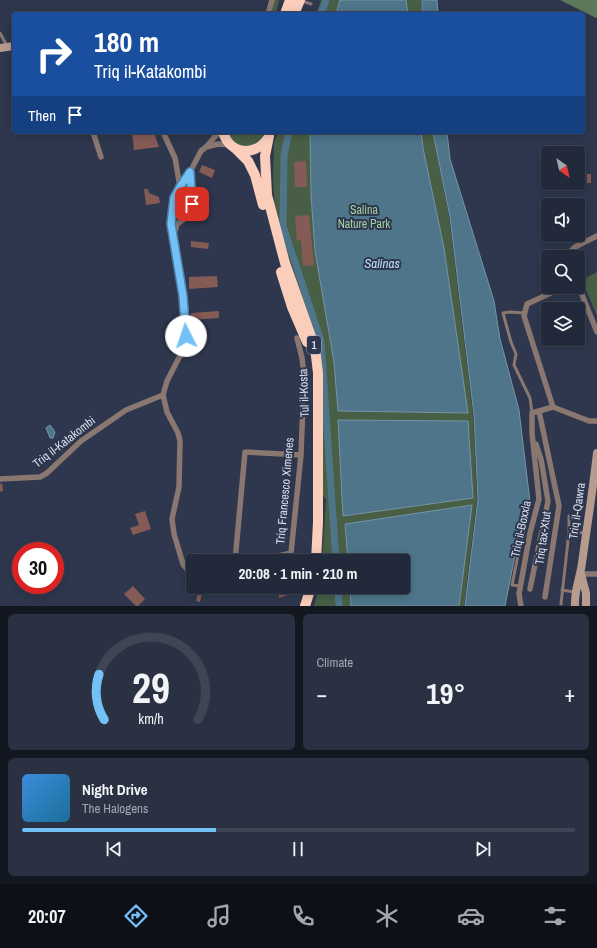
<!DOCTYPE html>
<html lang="en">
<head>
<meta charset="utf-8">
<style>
	:root { --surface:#22293a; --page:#2a3142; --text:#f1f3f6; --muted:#a2a6af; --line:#3f4554; --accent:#73c1f6 }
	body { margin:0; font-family:"Archivo Narrow",sans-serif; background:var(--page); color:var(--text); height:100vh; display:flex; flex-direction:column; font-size:15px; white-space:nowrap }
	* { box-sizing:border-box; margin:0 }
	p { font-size:13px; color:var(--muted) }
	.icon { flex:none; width:22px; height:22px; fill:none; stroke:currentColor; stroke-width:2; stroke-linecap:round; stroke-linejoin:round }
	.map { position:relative; height:606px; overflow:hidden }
	.drawer { display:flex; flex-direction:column; gap:8px; padding:8px; background:#131720; flex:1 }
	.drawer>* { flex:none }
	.hud { position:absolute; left:12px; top:12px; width:573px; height:122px; border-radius:4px; box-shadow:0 2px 10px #0003,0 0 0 1px var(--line); background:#1a4fa0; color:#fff; overflow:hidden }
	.needle { width:26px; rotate:146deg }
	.tools { position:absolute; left:541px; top:146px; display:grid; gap:8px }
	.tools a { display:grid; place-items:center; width:44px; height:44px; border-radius:4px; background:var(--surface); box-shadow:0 2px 10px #0003,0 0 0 1px var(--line); font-size:20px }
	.speed { position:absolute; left:12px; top:542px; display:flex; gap:8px; font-size:20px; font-weight:700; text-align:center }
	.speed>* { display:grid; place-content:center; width:52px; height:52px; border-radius:50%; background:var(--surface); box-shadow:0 2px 10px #0003,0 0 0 1px var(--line); line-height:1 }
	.speed .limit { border:6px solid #d22; background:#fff; color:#111 }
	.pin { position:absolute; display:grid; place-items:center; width:34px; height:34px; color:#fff; margin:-17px; border-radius:8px; box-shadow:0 2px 6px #0006 }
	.me { position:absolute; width:44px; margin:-22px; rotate:356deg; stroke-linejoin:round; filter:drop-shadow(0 0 3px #0008) }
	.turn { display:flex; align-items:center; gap:14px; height:84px; padding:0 16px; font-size:18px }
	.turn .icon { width:52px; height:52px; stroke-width:2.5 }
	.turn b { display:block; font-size:28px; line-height:34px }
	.then { display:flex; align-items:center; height:38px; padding:0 16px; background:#0003; gap:8px; font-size:15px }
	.big { font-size:30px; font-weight:700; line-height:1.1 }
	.drawer .tile { flex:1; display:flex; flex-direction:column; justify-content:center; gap:6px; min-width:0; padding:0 14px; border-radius:6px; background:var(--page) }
	.drawer .dial { align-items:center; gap:0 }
	.dial svg { height:104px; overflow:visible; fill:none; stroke:var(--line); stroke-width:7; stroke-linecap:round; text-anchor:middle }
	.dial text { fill:var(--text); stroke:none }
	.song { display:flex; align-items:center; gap:12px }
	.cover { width:48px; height:48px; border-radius:6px; background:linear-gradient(135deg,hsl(210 70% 55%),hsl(200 70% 35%)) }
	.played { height:4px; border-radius:2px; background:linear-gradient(90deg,var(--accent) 35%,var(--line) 35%) }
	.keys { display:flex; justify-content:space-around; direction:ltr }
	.heat { display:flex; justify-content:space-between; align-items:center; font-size:22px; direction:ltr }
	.drawer .tiles { flex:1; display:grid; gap:8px; grid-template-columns:1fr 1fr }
	.tile:last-child { grid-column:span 2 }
	.trip { position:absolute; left:186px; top:554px; width:224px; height:40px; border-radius:4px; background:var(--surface); box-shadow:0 2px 10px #0003,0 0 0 1px var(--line); font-weight:700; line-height:40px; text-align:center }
	.tabs { display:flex; height:64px; justify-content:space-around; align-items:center; background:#0e1017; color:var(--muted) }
	.tabs .icon { width:28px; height:28px }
	.tabs .current { color:var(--accent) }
	.tabs b { font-size:18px; color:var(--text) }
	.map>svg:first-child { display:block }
	.green { fill:#485f46 }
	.forest { fill:#5d785a }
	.water { fill:#4e758a; stroke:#7794a7 }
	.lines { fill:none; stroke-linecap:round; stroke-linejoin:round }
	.canal { stroke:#4e758a; stroke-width:7 }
	.building { fill:#855b56 }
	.lane { stroke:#897770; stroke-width:3 }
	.street { stroke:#897770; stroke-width:5.5 }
	.secondary { stroke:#b79b8e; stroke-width:8 }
	.highway { stroke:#facebb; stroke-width:10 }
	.route-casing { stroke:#4b7da0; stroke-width:10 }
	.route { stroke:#73c1f6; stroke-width:7 }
	.labels { text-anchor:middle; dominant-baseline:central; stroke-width:4; stroke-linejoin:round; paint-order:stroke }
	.shield { fill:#2e374d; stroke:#a5acbc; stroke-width:1 }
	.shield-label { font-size:11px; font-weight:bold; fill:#d8deec }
	.park-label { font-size:12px; fill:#a2d19e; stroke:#2e374d }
	.street-label { font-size:12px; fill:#d8deec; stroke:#2e374d }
	.water-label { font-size:13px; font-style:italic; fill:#bae1f8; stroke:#2e374d }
</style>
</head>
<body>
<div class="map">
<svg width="597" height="606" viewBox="0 0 597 606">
	<rect width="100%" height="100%" fill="#2e374d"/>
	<!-- green -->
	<path class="green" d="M274,0H279L276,14H271Z
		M321,0H421V14H316Z
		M228,132H265C257,149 235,152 228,132Z
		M278,132H433L449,217L473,415L477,499L464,606H314L319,587H403V561H322L326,499L323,496L317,345L279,226L275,211L273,179L274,143Z
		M596,269H597V316L582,280L597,272Z"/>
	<!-- forest -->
	<path class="forest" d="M560,0H597V17L596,18Z"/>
	<!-- water -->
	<path class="water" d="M340,0H406L408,14H336Z
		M422,0H437L438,14H422Z
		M310,132H421L423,148L444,248L468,413L338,411L334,362L315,251L311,195Z
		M433,132H447L450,159L494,301L500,339L519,410L530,502L521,550L518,549V545H517L505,606H465L478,499L474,415L450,217Z
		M338,420L468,421L473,498L343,516Z
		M50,425L55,432L53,438H50L46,428Z
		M472,505L459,606H351L350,587H403V561H348L345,524Z"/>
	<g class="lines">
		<!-- canal -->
		<path class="canal" d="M321,14L326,0
			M289,132L284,155L283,226L321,341L336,561
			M338,587L339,606"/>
	</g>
	<!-- building -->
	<path class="building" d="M132,132H154L159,147L134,150Z
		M306,161L307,187H295L294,162Z
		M202,165L215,170L212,178L199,172Z
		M587,174H591V183H587Z
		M144,189H148L149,193L159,197L160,203L146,205Z
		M185,196L186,208H178L177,197Z
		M309,215L314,265L303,266L301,240L297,241L295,216Z
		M191,241L209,243L208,249L191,247Z
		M217,276L218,287L189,289V277Z
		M219,311V318L191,320V313Z
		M2,483L3,491L0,492V484Z
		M145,511L151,529L133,535L130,528L139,525L135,514Z
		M133,586L145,599L138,606H136L124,594Z
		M279,587H303V590L279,598Z
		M199,588L203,589L200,602L196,601Z"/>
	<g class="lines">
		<!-- lane -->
		<path class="lane" d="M302,1L311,4
			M0,33L7,46
			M173,213L177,217L185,219
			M560,257L563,253L565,254H568
			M525,313L510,312L503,313L511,342L516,354L514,365L530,398L532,413
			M569,532L585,533
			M520,545L512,585L520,586
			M562,590L574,592
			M561,604L569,532V516"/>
		<!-- street -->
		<path class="street" d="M268,14L272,0
			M93,132L101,157
			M163,132L175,158L180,187
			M219,132L206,147L218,144L230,145
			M174,235L177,224L189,216L192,204L190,173
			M569,257L568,254L575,247L597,236
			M578,285L597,332
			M163,395L167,412L178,433L180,441L179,487L172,519L174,534L183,564L186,568L193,571
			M553,407L524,316L527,304L564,287
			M539,411L559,506L545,597
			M0,479L40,477L47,473L81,441L126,410L163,395L167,381L184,348L186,336L183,296L171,224L174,198L180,187L190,172L201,151L206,147
			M235,561L245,452L301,455
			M273,561L274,557L291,553L301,455L304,376L302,358L297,338
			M581,574H597
			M530,589L548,501L541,459L536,444
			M521,606L519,594L530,533L539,499L532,433V413L553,407L589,421H597"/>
		<!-- secondary -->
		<path class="secondary" d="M0,48L14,46
			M581,574L586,593V606
			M575,606C574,591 580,578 582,563C587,526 593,490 597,453"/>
		<!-- highway -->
		<path class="highway" d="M285,14L290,0
			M294,14L300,0
			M223,132C230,155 255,157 268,138
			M269,136L265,156L267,195L285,263L315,348L318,373V522L316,561
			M235,148L248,161L255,175L263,205
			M281,272L292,307L307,342
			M305,606L311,587"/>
	</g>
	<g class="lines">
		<defs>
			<path id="route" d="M186,336L183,296L171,224L174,198L180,187L190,172L192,204"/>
		</defs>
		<!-- route casing -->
		<use href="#route" class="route-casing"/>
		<!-- route -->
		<use href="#route" class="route"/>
	</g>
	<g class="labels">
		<!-- shield labels -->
		<rect class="shield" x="307" y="336" width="14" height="18" rx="3"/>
		<g class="shield-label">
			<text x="314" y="345">1</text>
		</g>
		<!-- park labels -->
		<g class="park-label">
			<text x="364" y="210">Salina<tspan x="364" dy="14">Nature Park</tspan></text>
		</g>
		<!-- street labels -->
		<g class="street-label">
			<text transform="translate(304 393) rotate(-92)">Tul il-Kosta</text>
			<text transform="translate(64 442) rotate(-38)">Triq il-Katakombi</text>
			<text transform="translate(285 491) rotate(-85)">Triq Francesco Ximenes</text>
			<text transform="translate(577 511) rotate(-82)">Triq il-Qawra</text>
			<text transform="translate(521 529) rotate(-78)">Triq il-Boxxla</text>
			<text transform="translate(543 538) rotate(-82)">Triq tax-Xtut</text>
		</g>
		<!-- water labels -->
		<g class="water-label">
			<text x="382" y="263">Salinas</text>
		</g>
	</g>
</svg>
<div class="tools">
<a><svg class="needle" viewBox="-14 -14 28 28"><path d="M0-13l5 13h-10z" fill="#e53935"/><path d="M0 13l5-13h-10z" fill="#a2a6af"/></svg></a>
<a><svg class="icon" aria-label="sound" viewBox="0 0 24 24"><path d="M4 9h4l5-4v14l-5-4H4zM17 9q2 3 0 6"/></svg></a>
<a><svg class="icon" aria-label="search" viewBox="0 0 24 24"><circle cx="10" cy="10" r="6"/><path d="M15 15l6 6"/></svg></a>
<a><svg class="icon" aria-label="layers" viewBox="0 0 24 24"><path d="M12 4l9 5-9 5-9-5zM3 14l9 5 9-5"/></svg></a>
</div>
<div class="speed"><div class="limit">30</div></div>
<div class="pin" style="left:192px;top:204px;background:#d93025"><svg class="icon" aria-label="arrive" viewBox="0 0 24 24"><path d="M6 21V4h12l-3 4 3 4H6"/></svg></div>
<svg class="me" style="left:186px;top:336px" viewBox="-20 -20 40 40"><circle r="19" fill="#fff"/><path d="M0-13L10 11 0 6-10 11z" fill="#73c1f6"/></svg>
<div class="trip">20:08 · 1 min · 210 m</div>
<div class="hud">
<div class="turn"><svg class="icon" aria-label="right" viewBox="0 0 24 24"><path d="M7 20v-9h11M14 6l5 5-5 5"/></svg><div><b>180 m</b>Triq il-Katakombi</div></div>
<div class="then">Then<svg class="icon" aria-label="arrive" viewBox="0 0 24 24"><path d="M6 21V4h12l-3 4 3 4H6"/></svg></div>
</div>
</div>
<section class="drawer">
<div class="tiles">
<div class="tile dial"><svg viewBox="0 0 100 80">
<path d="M14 69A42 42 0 1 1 86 69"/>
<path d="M14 69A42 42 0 0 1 10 34" stroke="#73c1f6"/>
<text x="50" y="56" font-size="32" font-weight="700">29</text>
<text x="50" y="72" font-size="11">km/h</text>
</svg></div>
<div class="tile"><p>Climate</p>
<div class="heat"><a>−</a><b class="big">19°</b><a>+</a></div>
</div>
<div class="tile">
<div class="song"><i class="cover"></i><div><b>Night Drive</b><p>The Halogens</p></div></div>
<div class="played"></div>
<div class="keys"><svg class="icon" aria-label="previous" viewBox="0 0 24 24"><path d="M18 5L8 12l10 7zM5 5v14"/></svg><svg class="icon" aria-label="pause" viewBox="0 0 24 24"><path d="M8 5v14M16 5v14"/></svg><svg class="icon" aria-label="next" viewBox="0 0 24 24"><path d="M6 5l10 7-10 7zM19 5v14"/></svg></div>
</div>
</div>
</section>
<nav class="tabs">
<b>20:07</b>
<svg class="icon current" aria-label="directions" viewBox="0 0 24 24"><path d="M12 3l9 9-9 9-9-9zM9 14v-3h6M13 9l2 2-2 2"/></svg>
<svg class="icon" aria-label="music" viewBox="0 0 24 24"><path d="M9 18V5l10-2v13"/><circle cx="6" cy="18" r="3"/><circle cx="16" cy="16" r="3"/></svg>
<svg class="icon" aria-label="phone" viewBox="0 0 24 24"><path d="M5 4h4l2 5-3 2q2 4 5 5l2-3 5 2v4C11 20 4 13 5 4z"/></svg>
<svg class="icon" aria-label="climate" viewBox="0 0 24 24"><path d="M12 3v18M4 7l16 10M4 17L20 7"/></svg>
<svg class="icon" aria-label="car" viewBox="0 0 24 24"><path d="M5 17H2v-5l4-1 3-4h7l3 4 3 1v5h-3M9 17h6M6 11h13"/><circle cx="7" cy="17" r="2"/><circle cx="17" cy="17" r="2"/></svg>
<svg class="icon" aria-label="filters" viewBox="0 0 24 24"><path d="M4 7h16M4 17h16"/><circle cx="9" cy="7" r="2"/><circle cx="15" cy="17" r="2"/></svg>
</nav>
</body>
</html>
